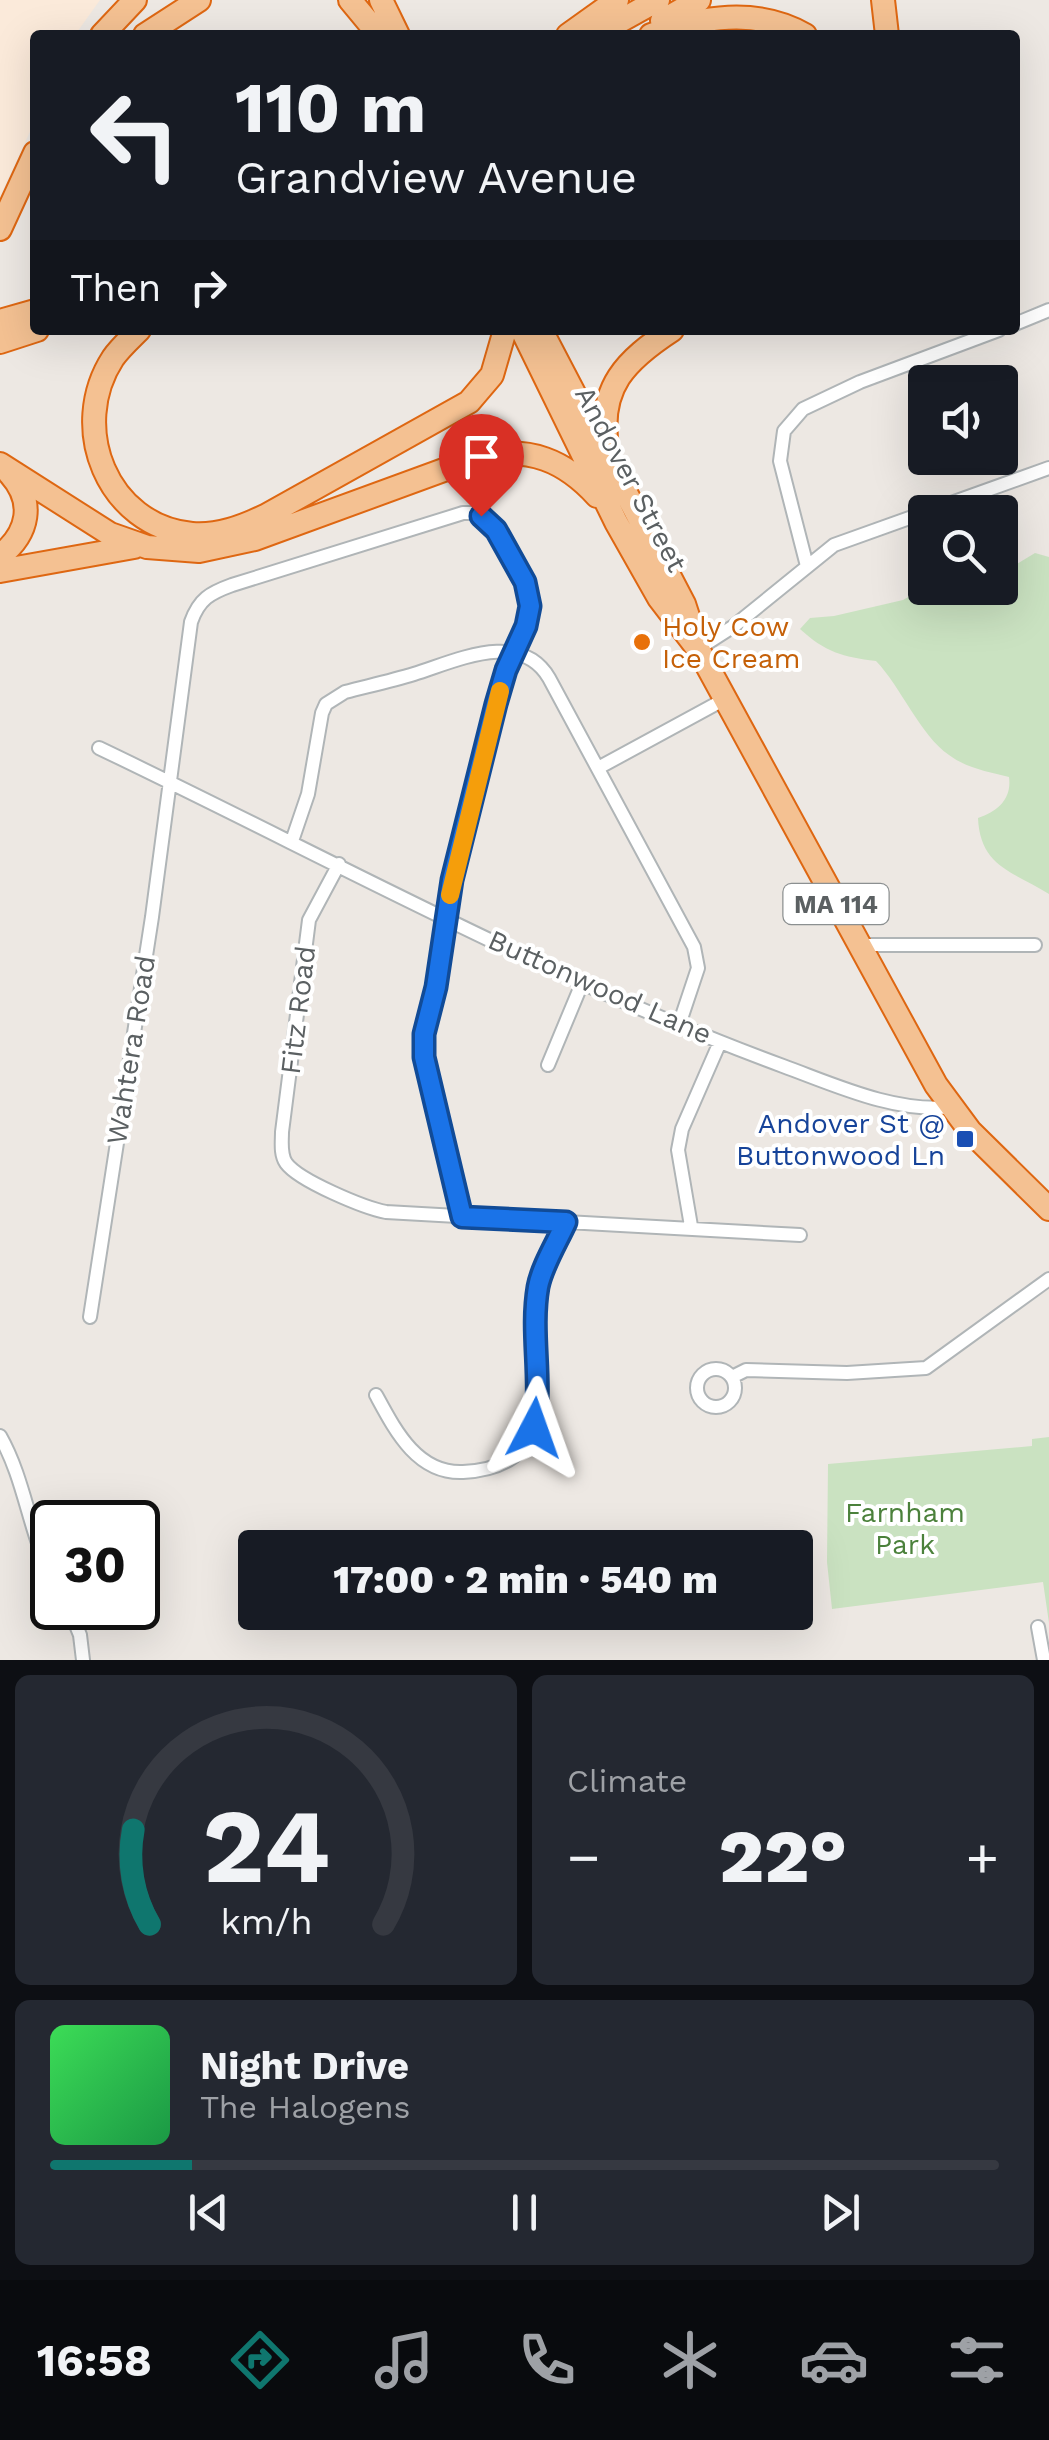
<!DOCTYPE html>
<html lang="en">
<head>
<meta charset="utf-8">
<style>
	:root { --surface:#171b24; --page:#242831; --text:#f1f3f6; --muted:#9ea1a6; --line:#363941; --accent:#0f766e }
	body { margin:0; font-family:"Work Sans",sans-serif; background:var(--page); color:var(--text); height:100vh; display:flex; flex-direction:column; font-size:38px; white-space:nowrap }
	* { box-sizing:border-box; margin:0 }
	p { font-size:32px; color:var(--muted) }
	.icon { flex:none; width:55px; height:55px; fill:none; stroke:currentColor; stroke-width:2; stroke-linecap:round; stroke-linejoin:round }
	.map { position:relative; height:1660px; overflow:hidden }
	.sheet { display:flex; flex-direction:column; gap:15px; padding:15px; background:#0d0f14; flex:1 }
	.sheet>* { flex:none }
	.banner { position:absolute; left:30px; top:30px; width:990px; height:305px; border-radius:10px; box-shadow:0 10px 40px #0002; background:#171b24; color:var(--text); overflow:hidden }
	.buttons { position:absolute; left:908px; top:365px; display:grid; gap:20px }
	.buttons a { display:grid; place-items:center; width:110px; height:110px; border-radius:10px; background:var(--surface); box-shadow:0 10px 40px #0002; font-size:50px }
	.speed { position:absolute; left:30px; top:1500px; display:flex; gap:20px; font-size:50px; font-weight:700; text-align:center }
	.speed>* { display:grid; place-content:center; width:130px; height:130px; border-radius:50%; background:var(--surface); box-shadow:0 10px 40px #0002; line-height:1 }
	.speed .limit { border:5px solid #111; border-radius:15px; background:#fff; color:#111 }
	.pin { position:absolute; display:grid; place-items:center; width:85px; height:85px; color:#fff; margin:-102px -42px; border-radius:50% 50% 50% 0; rotate:-45deg; box-shadow:0 0 10px #0007 }
	.pin .icon { rotate:45deg }
	.me { position:absolute; width:110px; margin:-55px; rotate:4deg; stroke-linejoin:round; filter:drop-shadow(0 0 8px #0008) }
	.turn { display:flex; align-items:center; gap:35px; height:210px; padding:0 40px; font-size:45px }
	.turn .icon { width:130px; height:130px; stroke-width:2.5 }
	.turn b { display:block; font-size:70px; line-height:85px }
	.then { display:flex; align-items:center; height:95px; padding:0 40px; background:#0003; gap:20px; font-size:38px }
	.big { font-size:75px; font-weight:800; line-height:1.1 }
	.sheet .card { flex:1; display:flex; flex-direction:column; justify-content:center; gap:15px; min-width:0; padding:0 35px; border-radius:15px; background:var(--page) }
	.sheet .dial { align-items:center; gap:0 }
	.dial svg { height:260px; overflow:visible; fill:none; stroke:var(--line); stroke-width:7; stroke-linecap:round; text-anchor:middle }
	.dial text { fill:var(--text); stroke:none }
	.song { display:flex; align-items:center; gap:30px }
	.cover { width:120px; height:120px; border-radius:15px; background:linear-gradient(135deg,hsl(130 70% 55%),hsl(140 70% 35%)) }
	.played { height:10px; border-radius:5px; background:linear-gradient(90deg,var(--accent) 15%,var(--line) 15%) }
	.keys { display:flex; justify-content:space-around; direction:ltr }
	.heat { display:flex; justify-content:space-between; align-items:center; font-size:55px; direction:ltr }
	.sheet .tiles { flex:1; display:grid; gap:15px; grid-template-columns:1fr 1fr }
	.card:last-child { grid-column:span 2 }
	.trip { position:absolute; left:238px; top:1530px; width:575px; height:100px; border-radius:10px; background:var(--surface); box-shadow:0 10px 40px #0002; font-weight:800; line-height:100px; text-align:center }
	.tabs { display:flex; height:160px; justify-content:space-around; align-items:center; background:#090b0e; color:var(--muted) }
	.tabs .icon { width:70px; height:70px }
	.tabs .current { color:var(--accent) }
	.tabs b { font-size:45px; color:var(--text) }
	.map>svg:first-child { display:block }
	.commercial { fill:#fbeada }
	.green { fill:#cae2c1 }
	.lines { fill:none; stroke-linecap:round; stroke-linejoin:round }
	.street-casing { stroke:#b0b5b7; stroke-width:16 }
	.highway-casing { stroke:#de6712; stroke-width:26 }
	.street { stroke:#fff; stroke-width:12 }
	.highway { stroke:#f4c192; stroke-width:22 }
	.route-casing { stroke:#114b97; stroke-width:25 }
	.route { stroke:#1a73e8; stroke-width:18 }
	.slow { stroke:#f59e0b; stroke-width:18 }
	.food-dot { fill:#e8710a; stroke:#fff; stroke-width:4 }
	.transit-dot { fill:#1a4fb4; stroke:#fff; stroke-width:4 }
	.labels { text-anchor:middle; dominant-baseline:central; stroke-width:8; stroke-linejoin:round; paint-order:stroke }
	.shield { fill:#fff; stroke:#8c9091; stroke-width:2.5 }
	.shield-label { font-size:25px; font-weight:bold; fill:#5b6062 }
	.street-label { font-size:28px; fill:#5b6062; stroke:#fff }
	.food-label { font-size:28px; fill:#c56008; stroke:#fff; text-anchor:start }
	.transit-label { font-size:28px; fill:#164399; stroke:#fff; text-anchor:end }
	.park-label { font-size:28px; fill:#4b813b; stroke:#fff }
</style>
</head>
<body>
<div class="map">
<svg width="1049" height="1660" viewBox="0 0 1049 1660">
	<rect width="100%" height="100%" fill="#ede8e3"/>
	<!-- commercial -->
	<path class="commercial" d="M0,0H100L75,35H35V121L0,196Z"/>
	<!-- green -->
	<path class="green" d="M1035,553L1049,557V894C1014,872 980,867 978,818C998,811 1012,799 1009,777C989,772 966,768 949,755C920,735 901,687 876,661C843,657 825,652 800,629L810,618L834,616L903,600L925,587L1000,588V574Z
		M1049,1437V1623L1043,1582L832,1609L827,1562L828,1464L1032,1446V1439Z"/>
	<g class="lines">
		<defs>
			<path id="street" d="M1015,324L1049,310
				M807,566L780,461L784,431L803,409L860,382L999,330
				M698,649L734,626L834,545L1049,468
				M99,748C325,856 547,979 783,1066C835,1085 895,1113 951,1107
				M598,768L725,699
				M292,841L308,794L322,713L326,704L345,692C368,686 391,681 414,674C456,661 520,629 549,678L694,947L698,968L679,1025
				M339,864L309,920L282,1132C282,1142 280,1154 286,1163C299,1181 365,1208 386,1212L800,1235
				M859,945H1035
				M548,1065L583,981
				M691,1226L678,1150L682,1129L720,1042
				M90,1317L152,917L191,622C199,599 210,593 232,585L463,513H473C498,522 530,581 530,607C530,630 505,674 498,700C481,758 465,818 452,877C446,909 444,943 438,975C433,1002 420,1028 424,1057L462,1217
				M697 1388a19 19 0 1 1 38 0a19 19 0 1 1-38 0Z
				M732,1377L746,1370L847,1373L926,1368L1049,1279
				M376,1395C395,1430 417,1474 463,1472C575,1466 524,1360 538,1286C543,1265 557,1242 566,1222
				M0,1436C25,1480 29,1532 52,1577
				M69,1608L80,1635L83,1660
				M1038,1627L1044,1660"/>
			<path id="highway" d="M350,0L379,35
				M381,0L398,35
				M883,0L887,35
				M662,21L699,0
				M102,35L135,0
				M145,35L199,0
				M568,35L617,0
				M595,35L658,0
				M651,35C701,17 756,7 805,35
				M0,229L35,153
				M0,321L35,311
				M139,330C130,339 120,348 113,358C68,427 107,526 192,534C218,536 242,527 265,516L469,402L492,375L505,330
				M522,330L616,522L659,598L698,649L936,1085L970,1131L1049,1209
				M541,330L684,604L696,641
				M0,342L37,330
				M607,446C598,387 626,360 672,330
				M0,464L110,534L147,547L199,551L255,539L482,456C530,447 564,460 597,496
				M0,556C29,533 35,502 10,474
				M0,571L134,547"/>
		</defs>
		<!-- street casing -->
		<use href="#street" class="street-casing"/>
		<!-- highway casing -->
		<use href="#highway" class="highway-casing"/>
		<!-- street -->
		<use href="#street" class="street"/>
		<!-- highway -->
		<use href="#highway" class="highway"/>
	</g>
	<g class="lines">
		<defs>
			<path id="route" d="M481,516L496,530L525,582L530,606L526,626L506,670L496,704L452,880L436,987L424,1034V1057L462,1217L566,1222C557,1242 542,1266 538,1287C530,1334 543,1381 534,1428"/>
		</defs>
		<!-- route casing -->
		<use href="#route" class="route-casing"/>
		<!-- route -->
		<use href="#route" class="route"/>
		<!-- slow -->
		<path class="slow" d="M450,895L500,691"/>
	</g>
	<!-- markers -->
	<circle class="food-dot" cx="642" cy="642" r="10"/>
	<rect class="transit-dot" x="955" y="1129" width="20" height="20" rx="5"/>
	<g class="labels">
		<!-- shield labels -->
		<rect class="shield" x="783.5" y="884" width="105" height="40" rx="8"/>
		<g class="shield-label">
			<text x="836" y="904">MA 114</text>
		</g>
		<!-- street labels -->
		<g class="street-label">
			<text transform="translate(631 479) rotate(62)">Andover Street</text>
			<text transform="translate(600 987) rotate(24)">Buttonwood Lane</text>
			<text transform="translate(298 1010) rotate(-83)">Fitz Road</text>
			<text transform="translate(131 1050) rotate(-81)">Wahtera Road</text>
		</g>
		<!-- food labels -->
		<g class="food-label">
			<text x="662" y="626">Holy Cow<tspan x="662" dy="32">Ice Cream</tspan></text>
		</g>
		<!-- transit labels -->
		<g class="transit-label">
			<text x="945" y="1123">Andover St @<tspan x="945" dy="32">Buttonwood Ln</tspan></text>
		</g>
		<!-- park labels -->
		<g class="park-label">
			<text x="905" y="1512">Farnham<tspan x="905" dy="32">Park</tspan></text>
		</g>
	</g>
</svg>
<div class="buttons">
<a><svg class="icon" aria-label="sound" viewBox="0 0 24 24"><path d="M4 9h4l5-4v14l-5-4H4zM17 9q2 3 0 6"/></svg></a>
<a><svg class="icon" aria-label="search" viewBox="0 0 24 24"><circle cx="10" cy="10" r="6"/><path d="M15 15l6 6"/></svg></a>
</div>
<div class="speed"><div class="limit">30</div></div>
<div class="pin" style="left:481px;top:516px;background:#d93025"><svg class="icon" aria-label="arrive" viewBox="0 0 24 24"><path d="M6 21V4h12l-3 4 3 4H6"/></svg></div>
<svg class="me" style="left:534px;top:1428px" viewBox="-20 -20 40 40"><path d="M0-17L14 15 0 8-14 15z" fill="#1a73e8" stroke="#fff" stroke-width="4"/></svg>
<div class="trip">17:00 · 2 min · 540 m</div>
<div class="banner">
<div class="turn"><svg class="icon" aria-label="left" viewBox="0 0 24 24"><path d="M17 20v-9H6M10 6l-5 5 5 5"/></svg><div><b>110 m</b>Grandview Avenue</div></div>
<div class="then">Then<svg class="icon" aria-label="right" viewBox="0 0 24 24"><path d="M7 20v-9h11M14 6l5 5-5 5"/></svg></div>
</div>
</div>
<section class="sheet">
<div class="tiles">
<div class="card dial"><svg viewBox="0 0 100 80">
<path d="M14 69A42 42 0 1 1 86 69"/>
<path d="M14 69A42 42 0 0 1 9 40" stroke="#0f766e"/>
<text x="50" y="56" font-size="32" font-weight="700">24</text>
<text x="50" y="72" font-size="11">km/h</text>
</svg></div>
<div class="card"><p>Climate</p>
<div class="heat"><a>−</a><b class="big">22°</b><a>+</a></div>
</div>
<div class="card">
<div class="song"><i class="cover"></i><div><b>Night Drive</b><p>The Halogens</p></div></div>
<div class="played"></div>
<div class="keys"><svg class="icon" aria-label="previous" viewBox="0 0 24 24"><path d="M18 5L8 12l10 7zM5 5v14"/></svg><svg class="icon" aria-label="pause" viewBox="0 0 24 24"><path d="M8 5v14M16 5v14"/></svg><svg class="icon" aria-label="next" viewBox="0 0 24 24"><path d="M6 5l10 7-10 7zM19 5v14"/></svg></div>
</div>
</div>
</section>
<nav class="tabs">
<b>16:58</b>
<svg class="icon current" aria-label="directions" viewBox="0 0 24 24"><path d="M12 3l9 9-9 9-9-9zM9 14v-3h6M13 9l2 2-2 2"/></svg>
<svg class="icon" aria-label="music" viewBox="0 0 24 24"><path d="M9 18V5l10-2v13"/><circle cx="6" cy="18" r="3"/><circle cx="16" cy="16" r="3"/></svg>
<svg class="icon" aria-label="phone" viewBox="0 0 24 24"><path d="M5 4h4l2 5-3 2q2 4 5 5l2-3 5 2v4C11 20 4 13 5 4z"/></svg>
<svg class="icon" aria-label="climate" viewBox="0 0 24 24"><path d="M12 3v18M4 7l16 10M4 17L20 7"/></svg>
<svg class="icon" aria-label="car" viewBox="0 0 24 24"><path d="M5 17H2v-5l4-1 3-4h7l3 4 3 1v5h-3M9 17h6M6 11h13"/><circle cx="7" cy="17" r="2"/><circle cx="17" cy="17" r="2"/></svg>
<svg class="icon" aria-label="filters" viewBox="0 0 24 24"><path d="M4 7h16M4 17h16"/><circle cx="9" cy="7" r="2"/><circle cx="15" cy="17" r="2"/></svg>
</nav>
</body>
</html>
